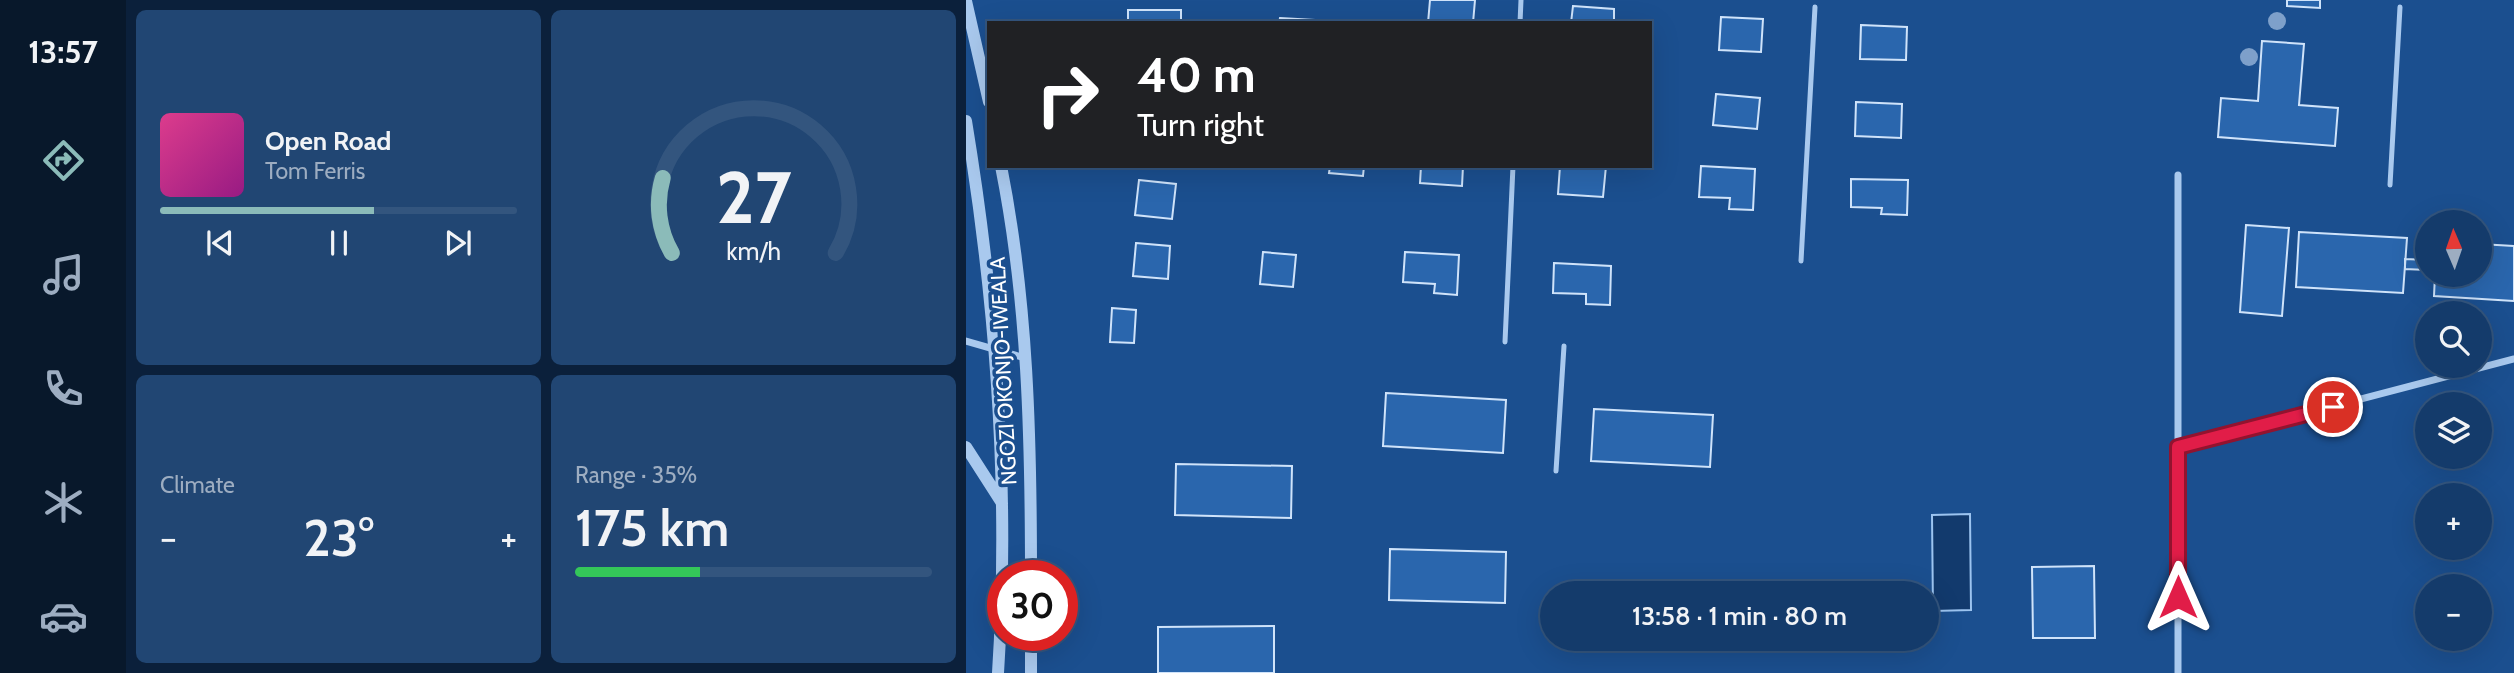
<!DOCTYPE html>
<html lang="en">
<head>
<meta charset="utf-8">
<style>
	:root { --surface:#143b6b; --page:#214673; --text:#f1f3f6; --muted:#9dadc1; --line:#33557e; --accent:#8bbbb9 }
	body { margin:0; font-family:Cabin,sans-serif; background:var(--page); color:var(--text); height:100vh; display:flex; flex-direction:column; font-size:26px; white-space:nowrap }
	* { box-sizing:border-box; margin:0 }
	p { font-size:23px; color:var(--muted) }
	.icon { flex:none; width:38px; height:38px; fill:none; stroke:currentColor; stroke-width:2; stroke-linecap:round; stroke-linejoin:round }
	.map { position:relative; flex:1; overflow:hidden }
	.drawer { display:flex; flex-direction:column; gap:10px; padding:10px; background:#0b203b; width:840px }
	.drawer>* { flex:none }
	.top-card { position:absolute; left:21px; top:21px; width:665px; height:147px; border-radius:0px; box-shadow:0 7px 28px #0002,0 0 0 2px var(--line); background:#202124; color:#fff; overflow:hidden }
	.needle { width:46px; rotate:358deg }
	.fabs { position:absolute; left:1449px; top:210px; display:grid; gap:14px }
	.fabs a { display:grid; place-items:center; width:77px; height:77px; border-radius:50%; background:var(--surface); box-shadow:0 7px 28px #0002,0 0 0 2px var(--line); font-size:35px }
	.speed { position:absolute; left:21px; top:560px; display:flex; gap:14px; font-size:35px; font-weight:700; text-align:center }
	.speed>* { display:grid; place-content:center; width:91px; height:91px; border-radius:50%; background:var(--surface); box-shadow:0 7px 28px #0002,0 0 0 2px var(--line); line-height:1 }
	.speed .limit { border:10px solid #d22; background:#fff; color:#111 }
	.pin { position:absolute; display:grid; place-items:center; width:60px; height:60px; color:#fff; margin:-30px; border:4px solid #fff; border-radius:50%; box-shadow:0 2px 7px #0007 }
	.me { position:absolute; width:77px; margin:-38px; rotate:0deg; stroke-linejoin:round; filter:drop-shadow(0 0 5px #0008) }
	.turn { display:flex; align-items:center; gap:24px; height:147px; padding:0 35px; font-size:32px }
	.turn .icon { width:91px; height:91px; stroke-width:2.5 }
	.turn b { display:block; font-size:49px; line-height:60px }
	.big { font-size:52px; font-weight:600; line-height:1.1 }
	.drawer .card { flex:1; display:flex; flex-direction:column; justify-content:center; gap:10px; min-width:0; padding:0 24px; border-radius:10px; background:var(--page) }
	.drawer .dial { align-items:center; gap:0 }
	.dial svg { height:182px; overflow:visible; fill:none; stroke:var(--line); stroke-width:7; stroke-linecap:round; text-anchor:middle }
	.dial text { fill:var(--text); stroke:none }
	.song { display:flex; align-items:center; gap:21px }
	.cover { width:84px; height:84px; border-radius:10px; background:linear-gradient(135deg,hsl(330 70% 55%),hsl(310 70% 35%)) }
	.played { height:7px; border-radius:4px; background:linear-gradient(90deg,var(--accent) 60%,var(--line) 60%) }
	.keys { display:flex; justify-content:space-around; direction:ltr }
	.heat { display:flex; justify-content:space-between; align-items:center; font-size:38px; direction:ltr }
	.charge { height:10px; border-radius:5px; background:linear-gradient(90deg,#34c759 35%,var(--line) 0) }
	.drawer .tiles { flex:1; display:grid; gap:10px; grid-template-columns:repeat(2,1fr) }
	.trip { position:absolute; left:574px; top:581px; width:399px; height:70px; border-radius:35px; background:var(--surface); box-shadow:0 7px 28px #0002,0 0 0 2px var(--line); font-weight:600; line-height:70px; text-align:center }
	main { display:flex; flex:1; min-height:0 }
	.tabs { display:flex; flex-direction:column; width:126px; justify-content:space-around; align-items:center; background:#08182b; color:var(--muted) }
	.tabs .icon { width:49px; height:49px }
	.tabs .on { color:var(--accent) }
	.tabs b { font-size:32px; color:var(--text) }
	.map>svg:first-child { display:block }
	.water { fill:#123a6d; stroke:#9cc4f0; stroke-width:2 }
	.building { fill:#2a66ad; stroke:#cfe3fa; stroke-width:2 }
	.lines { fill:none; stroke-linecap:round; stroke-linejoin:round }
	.service { stroke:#a9c9ee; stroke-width:5 }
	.minor { stroke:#a9c9ee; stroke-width:7 }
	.tertiary { stroke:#a9c9ee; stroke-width:12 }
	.tree { fill:#7ea0ca }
	.route-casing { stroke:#92132f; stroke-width:18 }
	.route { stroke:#e11d48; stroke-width:12 }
	.labels { text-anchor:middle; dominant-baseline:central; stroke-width:7; stroke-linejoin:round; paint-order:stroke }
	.street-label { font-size:21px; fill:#fff; stroke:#1b4f8f }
</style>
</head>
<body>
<main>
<nav class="tabs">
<b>13:57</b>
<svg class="icon on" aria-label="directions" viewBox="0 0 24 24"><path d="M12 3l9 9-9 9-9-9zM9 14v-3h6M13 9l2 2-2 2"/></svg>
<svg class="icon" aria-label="music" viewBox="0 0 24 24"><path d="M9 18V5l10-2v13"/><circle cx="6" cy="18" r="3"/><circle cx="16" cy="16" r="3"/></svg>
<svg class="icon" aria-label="phone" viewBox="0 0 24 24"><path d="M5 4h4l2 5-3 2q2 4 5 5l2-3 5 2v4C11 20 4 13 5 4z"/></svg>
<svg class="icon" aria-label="climate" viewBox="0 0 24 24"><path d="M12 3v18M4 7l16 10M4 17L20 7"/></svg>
<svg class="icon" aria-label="car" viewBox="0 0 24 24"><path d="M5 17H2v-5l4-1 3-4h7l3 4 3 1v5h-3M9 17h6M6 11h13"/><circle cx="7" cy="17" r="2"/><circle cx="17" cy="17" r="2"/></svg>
</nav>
<section class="drawer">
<div class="tiles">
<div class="card">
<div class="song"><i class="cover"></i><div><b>Open Road</b><p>Tom Ferris</p></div></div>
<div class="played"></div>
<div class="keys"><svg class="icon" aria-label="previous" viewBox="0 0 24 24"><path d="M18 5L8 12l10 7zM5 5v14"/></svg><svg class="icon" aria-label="pause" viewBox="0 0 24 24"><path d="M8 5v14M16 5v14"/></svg><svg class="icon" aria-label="next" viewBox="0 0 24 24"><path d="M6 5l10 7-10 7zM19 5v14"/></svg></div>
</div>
<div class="card dial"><svg viewBox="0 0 100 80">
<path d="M14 69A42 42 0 1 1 86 69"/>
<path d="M14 69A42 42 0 0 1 10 36" stroke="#8bbbb9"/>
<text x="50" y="56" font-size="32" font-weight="700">27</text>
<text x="50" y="72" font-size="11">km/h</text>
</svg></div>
<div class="card"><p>Climate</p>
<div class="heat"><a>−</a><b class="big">23°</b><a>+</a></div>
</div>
<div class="card"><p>Range · 35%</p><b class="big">175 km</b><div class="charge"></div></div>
</div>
</section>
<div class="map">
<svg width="1548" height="673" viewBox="0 0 1548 673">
	<rect width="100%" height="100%" fill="#1b4f8f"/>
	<!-- water -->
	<path class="water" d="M1004,514L1005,610L967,611L966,515Z"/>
	<!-- building -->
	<path class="building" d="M464,0H509L507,23H462Z
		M1321,0H1354V8L1321,6Z
		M607,6L648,9V23H605Z
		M162,10H215V23H162Z
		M755,17L797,19L795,52L753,50Z
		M314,18L366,21V23H313Z
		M895,25L941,27L940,60L894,59Z
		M1296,41L1338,44L1333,105L1372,108L1369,146L1252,137L1255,98L1292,101Z
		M750,94L794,98L791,129L747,125Z
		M890,102L936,104L935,138L889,136Z
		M364,166H398L397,176L363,173Z
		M455,166H497L496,186L454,183Z
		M594,166H640L637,197L592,194Z
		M735,166L789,169L787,210L763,209L764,198L733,197Z
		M885,179L942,180L941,215L915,214L916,208L885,207Z
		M173,180L210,184L206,219L169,215Z
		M1280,225L1323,228L1316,316L1274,312Z
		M1333,232L1441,238L1437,293L1330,287Z
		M170,243L204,246L202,279L167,276Z
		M1514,244L1548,246V301L1468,296L1469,275H1514Z
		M297,252L330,255L327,287L294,284Z
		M439,252L493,255L491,295L468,293L469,284L437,282Z
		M1439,259L1461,260V270L1439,269Z
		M588,263L645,266L644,305L620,304V294L587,293Z
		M146,308L170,310L168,343L144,342Z
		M420,393L540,400L537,453L417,446Z
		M628,409L747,415L744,467L625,461Z
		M210,464L326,466L325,518L209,515Z
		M424,549L540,552L539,603L423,600Z
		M1128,566L1129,638H1067L1066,567Z
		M308,626V673H192V627Z"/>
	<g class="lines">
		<!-- service -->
		<path class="service" d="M554,23L555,0
			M1424,185L1434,7
			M835,261L849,7
			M539,342L547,166
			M590,471L598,346"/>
		<!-- minor -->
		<path class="minor" d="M1212,175V673
			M0,341L59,358
			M1211,447L1548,359"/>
		<!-- tertiary -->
		<path class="tertiary" d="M0,1L23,102
			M0,121C30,303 44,489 32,673
			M35,166C62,301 65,439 65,576
			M0,447L36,503
			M65,673V635"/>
	</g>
	<!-- trees -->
	<g class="tree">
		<circle cx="1311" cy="21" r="9"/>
		<circle cx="1283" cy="57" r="9"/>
	</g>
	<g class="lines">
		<defs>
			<path id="route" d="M1212,597V447L1367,407"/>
		</defs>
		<!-- route casing -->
		<use href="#route" class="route-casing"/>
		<!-- route -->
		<use href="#route" class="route"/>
	</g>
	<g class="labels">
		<!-- street labels -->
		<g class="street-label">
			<text transform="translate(37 371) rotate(-93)">NGOZI OKONJO-IWEALA</text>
		</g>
	</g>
</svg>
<div class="fabs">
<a><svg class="needle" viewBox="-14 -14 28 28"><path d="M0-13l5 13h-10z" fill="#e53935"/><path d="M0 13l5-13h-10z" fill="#9dadc1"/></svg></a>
<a><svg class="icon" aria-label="search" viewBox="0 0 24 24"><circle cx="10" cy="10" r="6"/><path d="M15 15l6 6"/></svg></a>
<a><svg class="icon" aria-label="layers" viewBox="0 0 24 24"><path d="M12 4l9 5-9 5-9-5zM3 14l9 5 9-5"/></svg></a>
<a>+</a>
<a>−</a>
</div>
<div class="speed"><div class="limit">30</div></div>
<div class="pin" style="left:1367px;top:407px;background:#d93025"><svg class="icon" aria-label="arrive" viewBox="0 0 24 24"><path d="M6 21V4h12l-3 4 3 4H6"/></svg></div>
<svg class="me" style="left:1212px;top:597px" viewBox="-20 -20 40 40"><path d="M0-17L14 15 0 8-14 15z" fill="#e11d48" stroke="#fff" stroke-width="4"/></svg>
<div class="trip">13:58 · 1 min · 80 m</div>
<div class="top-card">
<div class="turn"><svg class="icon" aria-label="right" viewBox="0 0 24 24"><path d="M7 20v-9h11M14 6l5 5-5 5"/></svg><div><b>40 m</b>Turn right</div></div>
</div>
</div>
</main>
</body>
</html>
